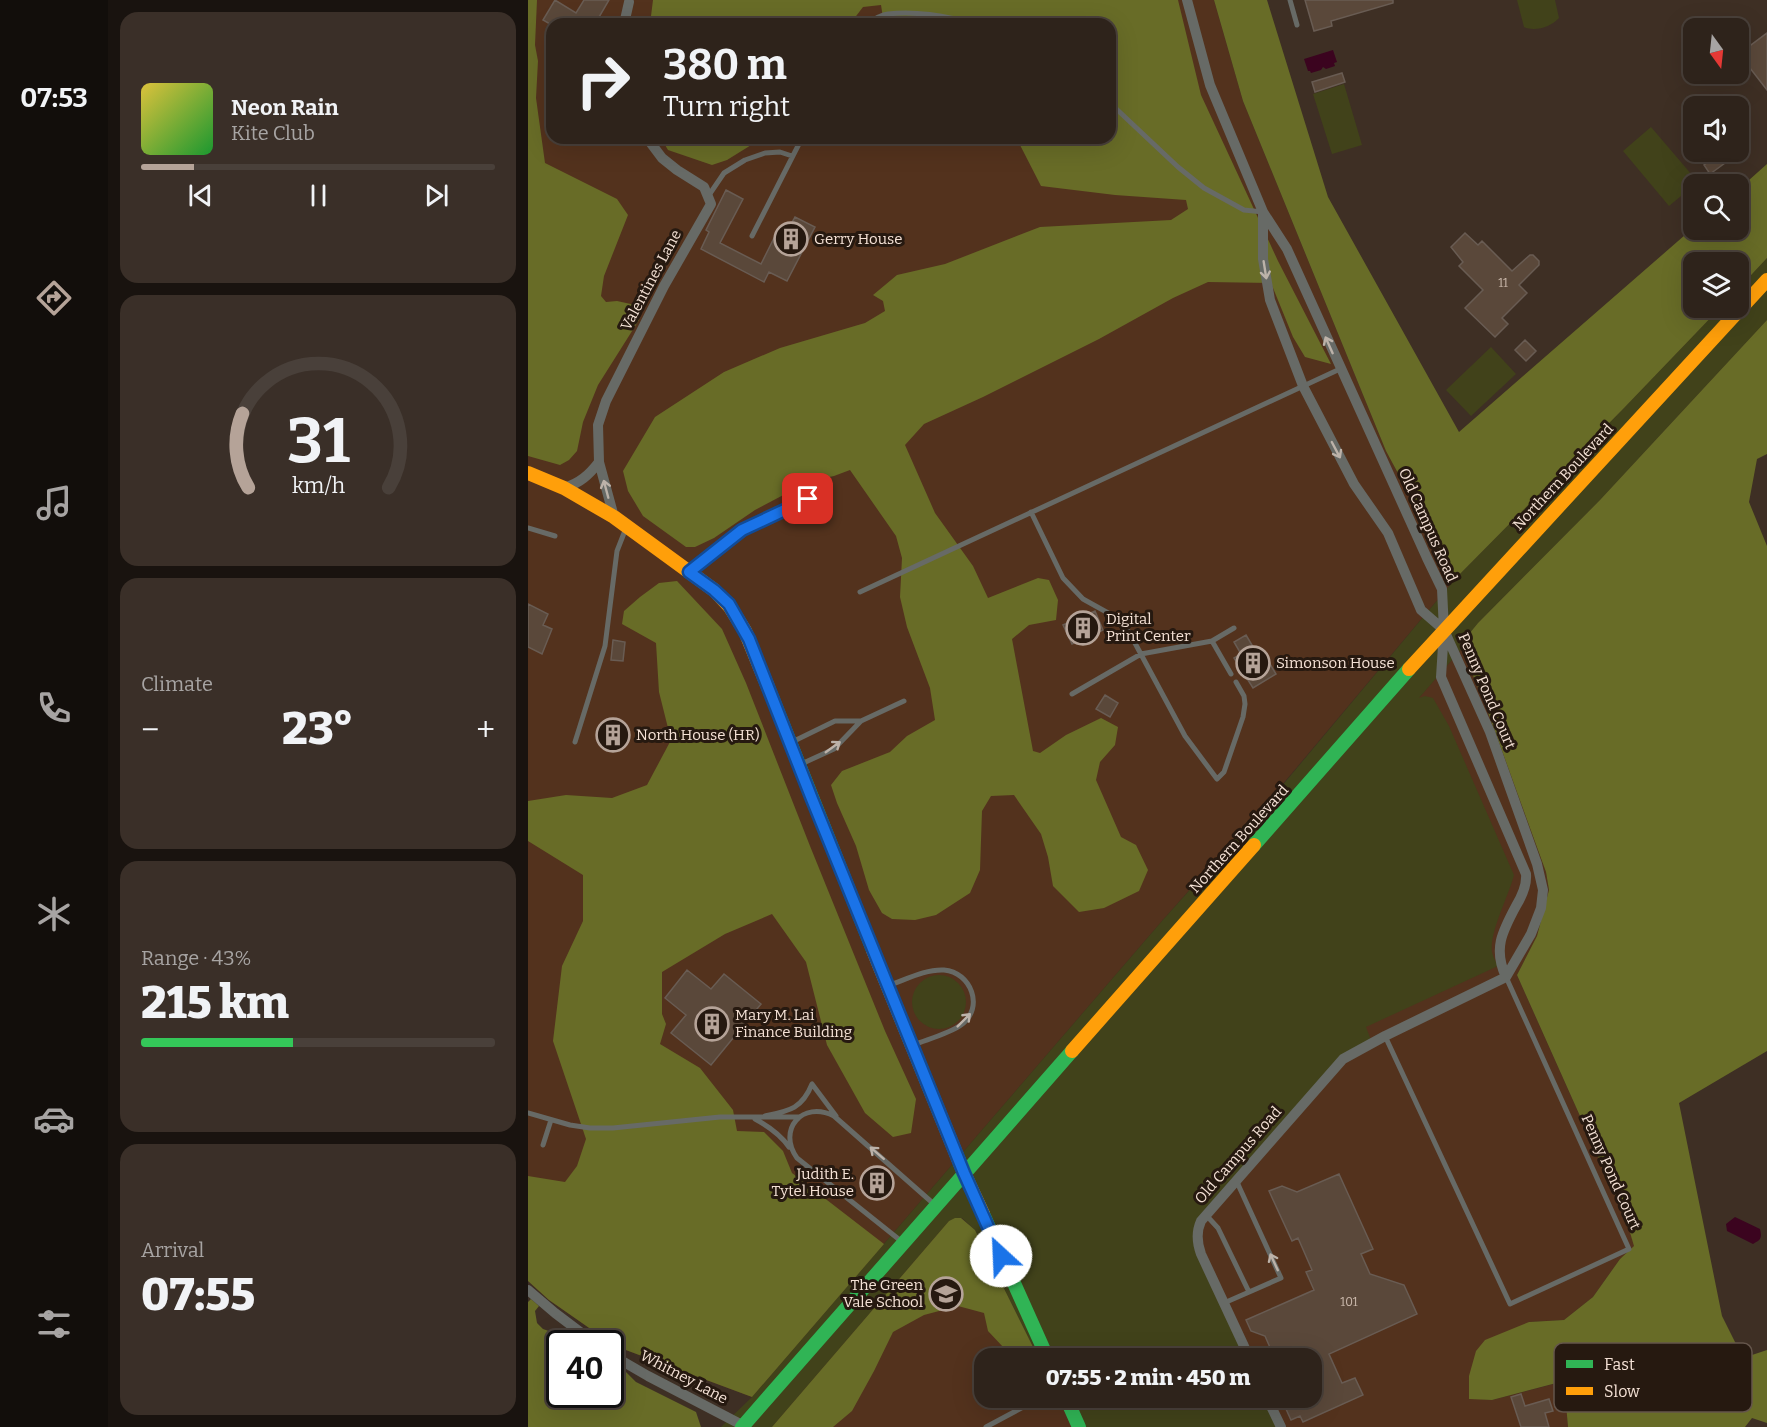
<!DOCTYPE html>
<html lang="en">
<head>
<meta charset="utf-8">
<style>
	:root { --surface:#2e231b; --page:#3a2f28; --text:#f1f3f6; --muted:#a7a4a3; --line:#49403a; --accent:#b5a398 }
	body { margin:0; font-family:Bitter,serif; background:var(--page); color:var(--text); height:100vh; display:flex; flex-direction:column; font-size:22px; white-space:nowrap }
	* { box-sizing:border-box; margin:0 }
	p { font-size:20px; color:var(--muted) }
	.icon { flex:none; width:33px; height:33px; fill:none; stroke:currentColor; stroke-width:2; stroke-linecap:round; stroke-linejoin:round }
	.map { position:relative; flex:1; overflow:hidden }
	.drawer { display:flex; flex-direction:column; gap:12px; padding:12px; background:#19130f; width:420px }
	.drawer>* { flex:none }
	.hud { position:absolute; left:18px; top:18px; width:570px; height:126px; border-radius:18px; box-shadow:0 6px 24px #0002,0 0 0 2px var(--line); background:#2e231b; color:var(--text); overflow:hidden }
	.needle { width:39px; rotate:165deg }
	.controls { position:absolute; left:1155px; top:18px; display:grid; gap:12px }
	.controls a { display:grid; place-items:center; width:66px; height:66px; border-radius:12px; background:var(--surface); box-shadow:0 6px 24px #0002,0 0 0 2px var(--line); font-size:30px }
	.speed { position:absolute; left:18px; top:1330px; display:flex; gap:12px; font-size:30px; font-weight:700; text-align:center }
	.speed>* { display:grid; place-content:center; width:78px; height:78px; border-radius:50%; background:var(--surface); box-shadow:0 6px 24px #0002,0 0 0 2px var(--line); line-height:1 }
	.speed .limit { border:3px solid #111; border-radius:9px; background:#fff; color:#111 }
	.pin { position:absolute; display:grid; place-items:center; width:51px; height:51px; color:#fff; margin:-26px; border-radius:12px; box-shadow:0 3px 9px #0006 }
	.me { position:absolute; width:66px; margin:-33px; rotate:335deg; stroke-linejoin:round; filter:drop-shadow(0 0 4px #0008) }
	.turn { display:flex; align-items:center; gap:21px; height:126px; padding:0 18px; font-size:27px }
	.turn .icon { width:78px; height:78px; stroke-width:2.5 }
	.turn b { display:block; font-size:42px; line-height:51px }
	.big { font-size:45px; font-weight:800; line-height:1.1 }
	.drawer .widget { flex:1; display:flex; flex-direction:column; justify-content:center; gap:9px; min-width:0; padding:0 21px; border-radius:18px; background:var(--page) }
	.drawer .dial { align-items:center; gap:0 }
	.dial svg { height:156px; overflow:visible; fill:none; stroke:var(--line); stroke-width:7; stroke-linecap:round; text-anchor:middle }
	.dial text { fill:var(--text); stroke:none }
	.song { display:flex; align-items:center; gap:18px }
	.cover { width:72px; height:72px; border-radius:9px; background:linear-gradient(135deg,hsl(50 70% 55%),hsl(130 70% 35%)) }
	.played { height:6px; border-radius:3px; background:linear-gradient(90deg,var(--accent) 15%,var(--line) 15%) }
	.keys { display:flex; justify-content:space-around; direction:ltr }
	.heat { display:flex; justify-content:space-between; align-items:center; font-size:33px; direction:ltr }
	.charge { height:9px; border-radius:4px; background:linear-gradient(90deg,#34c759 43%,var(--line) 0) }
	.trip { position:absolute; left:446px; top:1348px; width:348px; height:60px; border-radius:18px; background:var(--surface); box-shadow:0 6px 24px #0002,0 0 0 2px var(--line); font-weight:800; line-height:60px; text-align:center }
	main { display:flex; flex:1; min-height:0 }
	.tabs { display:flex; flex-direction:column; width:108px; justify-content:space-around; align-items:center; background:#120e0b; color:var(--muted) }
	.tabs .icon { width:42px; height:42px }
	.tabs .selected { color:var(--accent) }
	.tabs b { font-size:27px; color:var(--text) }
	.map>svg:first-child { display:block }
	.built { fill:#53321d; fill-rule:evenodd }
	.green { fill:#41421a }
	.forest { fill:#686c27 }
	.water { fill:#3b041f }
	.building { fill:#5a483a; stroke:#695c53; stroke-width:1.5 }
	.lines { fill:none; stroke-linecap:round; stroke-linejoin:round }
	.lane { stroke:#676a66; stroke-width:5 }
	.street { stroke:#676a66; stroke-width:10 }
	.fast { stroke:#30b455; stroke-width:14 }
	.slow { stroke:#ff9f0a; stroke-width:14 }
	.oneway { stroke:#bcb2a9 }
	.route-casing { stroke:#114b97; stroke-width:15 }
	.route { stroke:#1a73e8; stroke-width:10 }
	.labels { text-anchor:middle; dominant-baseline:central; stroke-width:6; stroke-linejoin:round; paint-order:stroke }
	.number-label { font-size:12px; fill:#cebcaf }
	.poi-label { font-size:15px; fill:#f5e2d6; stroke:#261910; text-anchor:start }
	.street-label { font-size:15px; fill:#f5e2d6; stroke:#261910 }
	.key { fill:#261910; stroke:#64554b; stroke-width:1.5 }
	.key-label { font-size:16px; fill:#f5e2d6 }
</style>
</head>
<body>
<main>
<nav class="tabs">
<b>07:53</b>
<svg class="icon selected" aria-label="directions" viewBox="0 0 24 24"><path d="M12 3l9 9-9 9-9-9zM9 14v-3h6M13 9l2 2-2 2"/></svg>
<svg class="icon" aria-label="music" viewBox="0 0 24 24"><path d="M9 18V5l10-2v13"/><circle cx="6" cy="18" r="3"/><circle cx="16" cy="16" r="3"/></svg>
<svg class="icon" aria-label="phone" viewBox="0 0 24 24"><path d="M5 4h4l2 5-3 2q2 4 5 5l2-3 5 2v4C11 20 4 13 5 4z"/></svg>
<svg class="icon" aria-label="climate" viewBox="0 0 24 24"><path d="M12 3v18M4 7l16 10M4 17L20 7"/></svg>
<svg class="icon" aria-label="car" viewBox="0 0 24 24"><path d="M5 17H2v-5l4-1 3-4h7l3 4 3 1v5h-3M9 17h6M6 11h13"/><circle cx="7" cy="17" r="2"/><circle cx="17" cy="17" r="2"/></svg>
<svg class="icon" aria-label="filters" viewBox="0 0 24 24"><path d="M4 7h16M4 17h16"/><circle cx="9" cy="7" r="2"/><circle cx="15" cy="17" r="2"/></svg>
</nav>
<section class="drawer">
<div class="widget">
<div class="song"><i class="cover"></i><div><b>Neon Rain</b><p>Kite Club</p></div></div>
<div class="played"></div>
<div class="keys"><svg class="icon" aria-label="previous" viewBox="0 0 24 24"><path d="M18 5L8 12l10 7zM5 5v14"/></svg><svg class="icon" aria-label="pause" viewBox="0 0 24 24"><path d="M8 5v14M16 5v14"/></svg><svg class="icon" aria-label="next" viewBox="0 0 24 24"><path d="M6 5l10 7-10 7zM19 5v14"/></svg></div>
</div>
<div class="widget dial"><svg viewBox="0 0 100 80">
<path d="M14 69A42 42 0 1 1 86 69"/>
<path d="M14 69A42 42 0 0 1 11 31" stroke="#b5a398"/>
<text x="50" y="56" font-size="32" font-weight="700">31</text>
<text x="50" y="72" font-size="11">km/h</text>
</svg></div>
<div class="widget"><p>Climate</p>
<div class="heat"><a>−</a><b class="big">23°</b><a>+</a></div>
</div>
<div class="widget"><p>Range · 43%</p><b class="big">215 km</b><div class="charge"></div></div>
<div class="widget"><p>Arrival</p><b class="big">07:55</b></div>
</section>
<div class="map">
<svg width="1239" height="1427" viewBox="0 0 1239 1427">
	<rect width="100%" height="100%" fill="#3e2f24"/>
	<!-- built -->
	<path class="built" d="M0,0H686L715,101L858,451L927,579L743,798L634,921L224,1397L87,1346L21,1300L0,1281ZM24,24H582V138H24Z
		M936,646L938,659L957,704L1018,872L1021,890L1009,936L989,975L1098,1219L1107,1246L1092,1259L1065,1297L1036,1320L1001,1322L941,1398L964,1400L1037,1381L1040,1427H244L421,1221L511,1359H456V1398H783V1359H531L776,829Z"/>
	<!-- green -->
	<path class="green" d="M989,0H1027L1031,18C1023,27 1007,32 996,27Z
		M816,84L834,145L804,154L785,94Z
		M1123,127L1170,182L1141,206L1095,151Z
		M1239,258V320L1072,500L950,623L941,634L936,646L891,698L897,696L905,698L921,726L986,875C981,895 961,933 964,952C965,957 968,962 970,966L838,1027L843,1040L813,1055L671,1221L669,1247L719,1359H511L447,1230L434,1218L421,1221L244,1427H193L224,1397L634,921L743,799L927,579L1096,408L1192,308H1210L1211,288Z
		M963,347L988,374L943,416L918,390Z
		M384 1002a27 27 0 1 1 54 0a27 27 0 1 1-54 0Z
		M538,1398H738L751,1427H551Z"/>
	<!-- forest -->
	<path class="forest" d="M0,0H9L7,45L10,61L8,98L17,163L89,199L100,215L76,276L73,296L78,302L89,301L112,306L111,320L70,385L55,422L49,451L41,460L32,465L0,456Z
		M125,0H650L673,95L750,261L803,364L777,357L765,337L743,283L680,282L645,298L571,339L455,397L396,424L377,445L407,513L445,566L460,598L510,578L521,580L530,600L528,620L501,625L484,639L505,751L512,753L538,735L573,718L590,727L587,745L572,762L568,780L593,837L608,845L620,870L611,891L576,908L551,912L525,886L520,857L513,834L486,795L463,796L454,811L452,870L442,893L408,915L387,920L364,919L354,913L341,890L328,846L309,803L303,785L314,771L362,752L379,736L407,720L402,688L379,627L372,597L374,558L368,536L322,470L306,476L282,481L227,510L186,538L167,547H158L115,516L100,491L95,471L127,417L196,372L252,348L337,323L357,311L355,301L345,295L369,275L417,264L512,227L643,220L660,209L658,200L587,195L513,186L492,145L483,138H582V24H356L353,5L335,7L322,24H122Z
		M686,0H739L800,197L931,432L1165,228L1166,230H1210L1211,189L1239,164V258L1211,288L1210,262H1166V308H1192L1096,408L927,579L858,451L715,101Z
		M133,138H245L228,142L199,160L184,165L140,150Z
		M1239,320V454L1229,459L1221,502L1239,546V1051L1151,1103L1194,1316L1215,1358L1239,1350V1423L1224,1418L1217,1427H1040L1036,1381L964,1400L941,1399V1376L948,1351L957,1340L1001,1322L1036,1320L1065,1297L1092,1259L1106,1246L1098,1219L989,975L1009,936L1021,890L1018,872L957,704L938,659L936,646L941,634L950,623L1072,500Z
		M149,581L194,629L218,683L282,846L357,1031L388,1099L383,1133L365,1137L337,1113L299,1045L278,962L244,914L197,934L134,972V1014L138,1024L132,1044L172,1068L205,1110L209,1131L236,1132L255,1151L264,1173L356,1244L224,1397L87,1346L21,1300L0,1281V1176L37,1182L49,1166L58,1139L25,1041L34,966L55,921V875L0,841V801L38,795L84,798L119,785L143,740L131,692L128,643L94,624L96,611L112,597L131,583Z
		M427,1218H433L447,1230L511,1359H482L476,1348L460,1331L456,1313L430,1306L396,1315L365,1332L346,1371L324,1411L305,1427H244L421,1221Z
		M3,1299L11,1306L7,1311L9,1323L15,1329L35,1336H44L56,1344H32V1395H82L83,1361L94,1368L108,1382L168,1412L173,1427H0V1302Z"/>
	<!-- water -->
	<path class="water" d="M805,50L809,62L806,63L807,66L798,69L795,67L793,70L783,73L782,71H780L776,59Z
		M1207,1217L1232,1229C1234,1238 1233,1240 1225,1244L1199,1231L1198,1224Z"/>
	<!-- building -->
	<path class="building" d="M27,0L48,13L56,0H81L67,24H22L15,20Z
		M777,0H865V3L803,21L804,26L786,31Z
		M1239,33V90L1211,54Z
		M814,73L817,82L787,92L784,82Z
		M1188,152H1195L1201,160L1182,174L1176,165L1180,162L1178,159Z
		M198,190L215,199L192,243L233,264L249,232L254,235L259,224L262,226L267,217L287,227L259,281L241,272L236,282L173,249L181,232L178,230Z
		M937,233L950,245L954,241L984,271L1002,255H1005L1011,261V265L991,285L999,293L974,318L980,324L967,337L937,308L955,290L931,266L935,262L923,247Z
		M997,340L1008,351L998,361L987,350Z
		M0,604L20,614L15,625L24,629L14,654L0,647Z
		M567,611L575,630L544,644L535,625Z
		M718,635L731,657L736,654L748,674L725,688L706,658L713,654L706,642Z
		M85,640L97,642L95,661L83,660Z
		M577,695L590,703L582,717L568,709Z
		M78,722L89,723V729H94L92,741L76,740Z
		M159,970L183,989L196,974L233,1004L183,1065L143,1033L158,1015L137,998Z
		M347,1170L363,1181L350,1198L335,1186Z
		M811,1174L845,1249L833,1254L842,1274L876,1285L889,1314L801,1354L814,1383L827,1378L835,1395L775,1422L772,1416L763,1420L753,1398H783V1359H747L737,1336L723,1331L718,1320L786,1290L778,1272L784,1270L770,1238L764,1241L741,1191L754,1186L769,1192Z
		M993,1394L997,1406L1021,1399L1025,1411L1017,1413L1021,1427H993L983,1397Z"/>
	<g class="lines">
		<!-- lane -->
		<path class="lane" d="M762,0L769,25
			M339,24C346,19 352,15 360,14C384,11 420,15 442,24
			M582,103L650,167L676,188L716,210L735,212
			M181,195L196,173L217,160L237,153L252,152L264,156
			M224,236L274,138
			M503,512L535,578L555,599L582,614L601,632L657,736L689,779L696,772L715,717L717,704L716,696L708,682
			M0,528L27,536
			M162,571L215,530L280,499
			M332,592L812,369
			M684,641L706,628
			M544,694L613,654L684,641L703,674
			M47,742L77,646L89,551L98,528
			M264,742L307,721H333
			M271,765L306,749L333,721L376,701
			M362,985C379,979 398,969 416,970C443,972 457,1008 433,1025C420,1034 400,1039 385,1045
			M857,1036L982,1304L1101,1249L978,977
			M284,1084L308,1116
			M0,1113L42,1125L62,1128H85L192,1117H271
			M237,1116C261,1111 274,1109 284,1084
			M227,1119C240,1126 252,1134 261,1147
			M15,1145L23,1120
			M678,1215L690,1228L721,1292
			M373,1241L269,1158C249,1130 274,1100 306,1116L407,1205
			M696,1303L753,1278L708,1180
			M458,1427L512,1398"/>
		<!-- street -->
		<path class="street" d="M659,0L682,85L735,212L759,249L899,558L914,589L916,630
			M96,24L101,2
			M735,213V259L742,300L775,386L826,484L860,533L893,610L916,630
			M36,488C52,483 61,475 71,462
			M86,517L71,462L70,425L78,401L136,286L183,204L176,187L149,170L134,158L119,138
			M916,630L962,732L1009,864L1015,890L1013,908L1003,934L978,977C965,949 974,932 988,906C994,896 999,885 998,874L913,677Z
			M0,1290L27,1313L68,1344
			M82,1354L120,1376L216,1426
			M722,1359L673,1254C669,1243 668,1232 673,1221L815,1059L857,1036L978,977
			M739,1398L753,1427"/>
		<!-- fast -->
		<path class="fast" d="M240,687L345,950
			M726,845L881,669
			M455,1214L520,1359
			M538,1398L551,1427
			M214,1427L544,1051"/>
		<!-- slow -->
		<path class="slow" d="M0,473L36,488L86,517L186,590L202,607L217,631L240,687
			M881,669L1239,280
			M345,950L436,1173L455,1214
			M544,1051L726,845"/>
	</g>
	<!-- one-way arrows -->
	<defs><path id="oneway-shaft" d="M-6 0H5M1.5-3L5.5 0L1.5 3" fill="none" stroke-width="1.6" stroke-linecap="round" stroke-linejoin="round" transform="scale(1.5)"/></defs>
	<g class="oneway">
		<use href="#oneway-shaft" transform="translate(737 270) rotate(81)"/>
		<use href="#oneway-shaft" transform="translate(801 345) rotate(-114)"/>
		<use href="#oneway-shaft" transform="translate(808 450) rotate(62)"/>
		<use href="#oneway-shaft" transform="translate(78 489) rotate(-105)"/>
		<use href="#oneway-shaft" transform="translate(305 747) rotate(-36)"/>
		<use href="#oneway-shaft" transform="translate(436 1020) rotate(-45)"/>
		<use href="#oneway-shaft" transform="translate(349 1153) rotate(-139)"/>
		<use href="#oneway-shaft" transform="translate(746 1262) rotate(-115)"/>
	</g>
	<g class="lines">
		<defs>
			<path id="route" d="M280,499L214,530L161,572L186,590L201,604L221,639L284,799L436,1173L473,1256"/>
		</defs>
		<!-- route casing -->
		<use href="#route" class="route-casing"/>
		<!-- route -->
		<use href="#route" class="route"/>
	</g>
	<!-- icons -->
	<defs>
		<symbol id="building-ring" viewBox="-11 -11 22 22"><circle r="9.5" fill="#261910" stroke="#b5a398" stroke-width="1.5"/><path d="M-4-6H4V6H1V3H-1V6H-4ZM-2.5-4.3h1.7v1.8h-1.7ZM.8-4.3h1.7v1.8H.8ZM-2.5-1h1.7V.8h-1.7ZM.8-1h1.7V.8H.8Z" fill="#b5a398"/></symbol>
		<symbol id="school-ring" viewBox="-11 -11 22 22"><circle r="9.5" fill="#261910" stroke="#b5a398" stroke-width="1.5"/><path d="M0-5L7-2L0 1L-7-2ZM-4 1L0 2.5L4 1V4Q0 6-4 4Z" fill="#b5a398"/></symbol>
	</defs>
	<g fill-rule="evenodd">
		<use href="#building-ring" x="244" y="220" width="38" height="38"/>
		<use href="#building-ring" x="536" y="609" width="38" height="38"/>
		<use href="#building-ring" x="706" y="644" width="38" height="38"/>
		<use href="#building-ring" x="66" y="716" width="38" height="38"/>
		<use href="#building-ring" x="165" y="1005" width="38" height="38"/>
		<use href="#building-ring" x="330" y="1164" width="38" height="38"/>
		<use href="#school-ring" x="399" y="1275" width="38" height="38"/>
	</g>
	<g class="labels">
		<!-- number labels -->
		<g class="number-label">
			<text x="975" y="283">11</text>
			<text x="821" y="1302">101</text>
		</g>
		<!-- poi labels -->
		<g class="poi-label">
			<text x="286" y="239">Gerry House</text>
			<text x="578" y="619">Digital<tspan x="578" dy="17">Print Center</tspan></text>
			<text x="748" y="663">Simonson House</text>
			<text x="108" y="735">North House (HR)</text>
			<text x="207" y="1015">Mary M. Lai<tspan x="207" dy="17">Finance Building</tspan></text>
			<text x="326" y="1174" text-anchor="end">Judith E.<tspan x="326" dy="17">Tytel House</tspan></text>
			<text x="395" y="1285" text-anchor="end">The Green<tspan x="395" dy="17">Vale School</tspan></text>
		</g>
		<!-- street labels -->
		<g class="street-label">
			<text transform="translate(123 280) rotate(-62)">Valentines Lane</text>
			<text transform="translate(1035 477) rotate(-47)">Northern Boulevard</text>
			<text transform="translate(900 525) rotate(66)">Old Campus Road</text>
			<text transform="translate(959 691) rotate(67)">Penny Pond Court</text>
			<text transform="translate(711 839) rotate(-48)">Northern Boulevard</text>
			<text transform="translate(710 1155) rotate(-49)">Old Campus Road</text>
			<text transform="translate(1083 1172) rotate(66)">Penny Pond Court</text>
			<text transform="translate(156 1377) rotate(28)">Whitney Lane</text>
		</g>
	</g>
	<!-- legend -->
	<rect x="1026" y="1343" width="198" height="69" rx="9" class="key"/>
	<rect x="1038" y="1360" width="27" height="8" fill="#30b455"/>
	<rect x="1038" y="1387" width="27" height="8" fill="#ff9f0a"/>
	<g class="key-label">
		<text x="1076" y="1370">Fast</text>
		<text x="1076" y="1397">Slow</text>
	</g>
</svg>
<div class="controls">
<a><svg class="needle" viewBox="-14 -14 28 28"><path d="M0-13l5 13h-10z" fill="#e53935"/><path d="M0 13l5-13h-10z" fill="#a7a4a3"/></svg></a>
<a><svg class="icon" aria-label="sound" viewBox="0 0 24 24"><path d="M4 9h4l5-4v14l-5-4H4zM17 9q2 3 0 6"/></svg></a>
<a><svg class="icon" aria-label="search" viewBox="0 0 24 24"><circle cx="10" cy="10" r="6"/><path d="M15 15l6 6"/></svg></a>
<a><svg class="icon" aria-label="layers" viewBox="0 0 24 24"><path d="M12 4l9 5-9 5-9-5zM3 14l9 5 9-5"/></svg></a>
</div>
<div class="speed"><div class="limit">40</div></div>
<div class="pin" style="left:280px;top:499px;background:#d93025"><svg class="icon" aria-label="arrive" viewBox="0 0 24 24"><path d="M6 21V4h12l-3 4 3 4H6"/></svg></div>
<svg class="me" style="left:473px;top:1256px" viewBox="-20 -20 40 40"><circle r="19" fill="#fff"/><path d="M0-13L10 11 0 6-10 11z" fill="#1a73e8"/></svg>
<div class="trip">07:55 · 2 min · 450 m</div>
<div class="hud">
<div class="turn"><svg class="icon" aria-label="right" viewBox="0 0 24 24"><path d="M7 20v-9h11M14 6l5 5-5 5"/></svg><div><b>380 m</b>Turn right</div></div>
</div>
</div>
</main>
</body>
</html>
